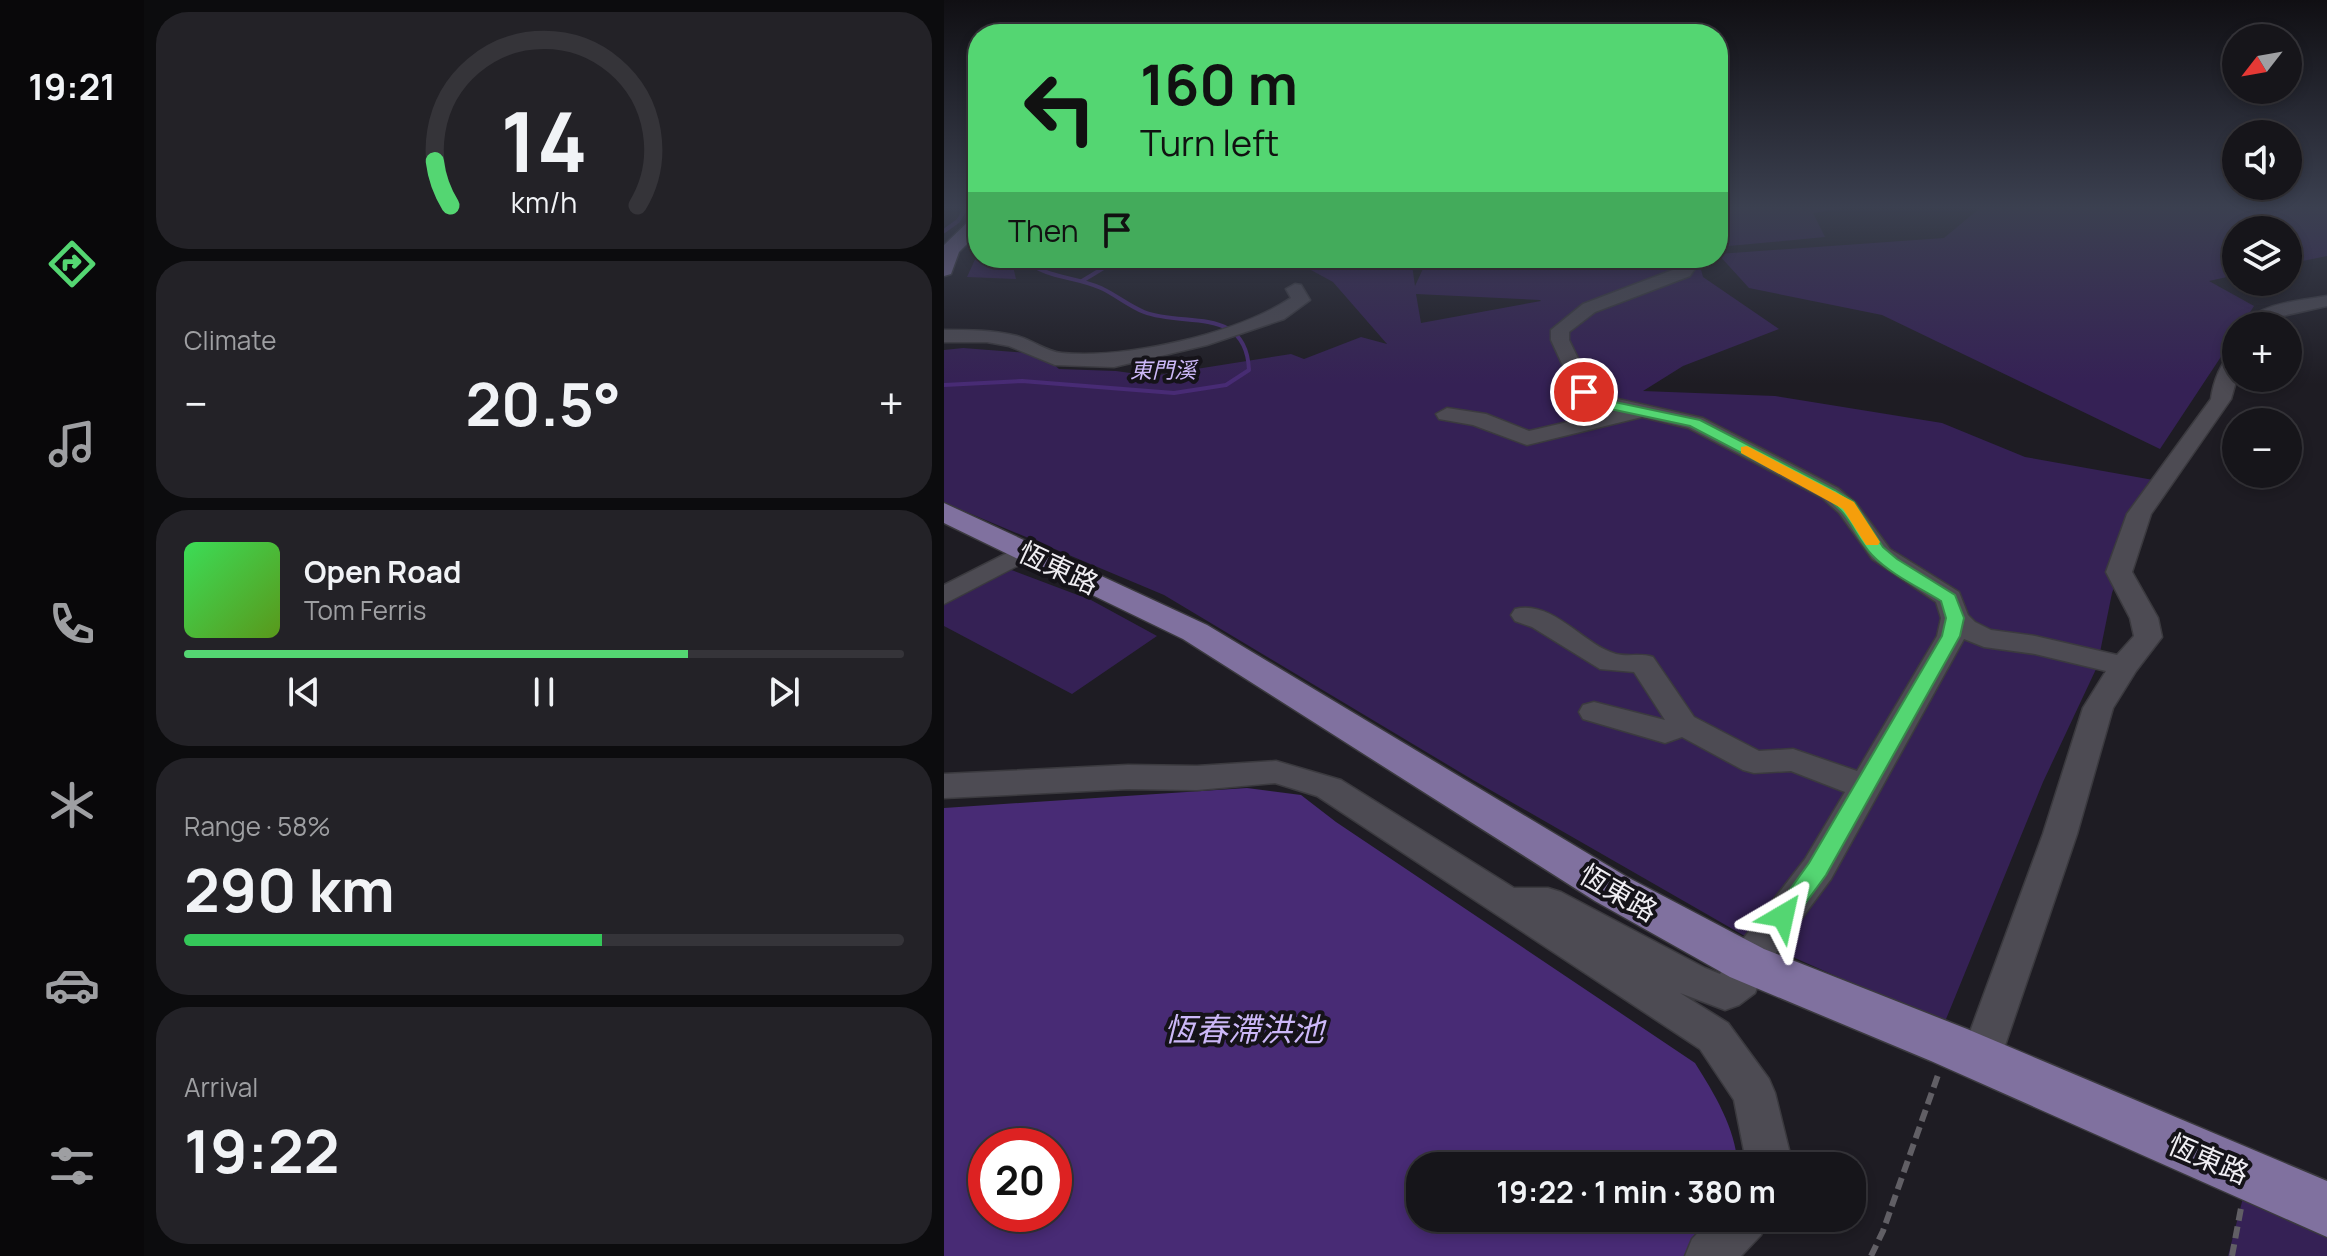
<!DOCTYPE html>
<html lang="en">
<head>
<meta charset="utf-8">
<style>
	:root { --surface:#16151a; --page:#232227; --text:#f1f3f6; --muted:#9e9fa2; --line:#353439; --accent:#54d672 }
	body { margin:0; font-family:Manrope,"Noto Sans TC",sans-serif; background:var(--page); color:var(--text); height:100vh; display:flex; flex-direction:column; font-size:30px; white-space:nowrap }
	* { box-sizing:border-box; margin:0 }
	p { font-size:26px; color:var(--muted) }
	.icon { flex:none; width:44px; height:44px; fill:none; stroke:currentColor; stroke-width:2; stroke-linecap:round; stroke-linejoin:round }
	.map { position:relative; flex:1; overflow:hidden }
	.side { display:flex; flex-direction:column; gap:12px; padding:12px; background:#0c0c0e; width:800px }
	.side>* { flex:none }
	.top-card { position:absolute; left:24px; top:24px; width:760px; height:244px; border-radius:32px; box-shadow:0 4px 12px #0003,0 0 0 2px var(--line); background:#54d672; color:#111; overflow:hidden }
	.needle { width:52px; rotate:239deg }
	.tools { position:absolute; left:1278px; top:24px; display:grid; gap:16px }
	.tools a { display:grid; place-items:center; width:80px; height:80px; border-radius:50%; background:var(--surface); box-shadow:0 4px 12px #0003,0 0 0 2px var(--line); font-size:40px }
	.speed { position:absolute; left:24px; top:1128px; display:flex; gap:16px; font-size:40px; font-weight:700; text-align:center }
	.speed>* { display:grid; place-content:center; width:104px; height:104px; border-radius:50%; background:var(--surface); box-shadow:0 4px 12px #0003,0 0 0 2px var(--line); line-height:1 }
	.speed .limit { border:12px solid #d22; background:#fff; color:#111 }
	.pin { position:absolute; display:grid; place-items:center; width:68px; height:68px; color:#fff; margin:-34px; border:4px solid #fff; border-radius:50%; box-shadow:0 2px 8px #0007 }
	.me { position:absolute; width:88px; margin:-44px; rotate:36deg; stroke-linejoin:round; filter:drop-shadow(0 0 6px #0008) }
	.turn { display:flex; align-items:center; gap:28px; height:168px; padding:0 40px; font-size:36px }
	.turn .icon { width:104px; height:104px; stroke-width:2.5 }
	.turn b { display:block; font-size:56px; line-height:68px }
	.then { display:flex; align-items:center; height:76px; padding:0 40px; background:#0003; gap:16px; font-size:30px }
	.big { font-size:60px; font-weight:700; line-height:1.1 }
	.side .card { flex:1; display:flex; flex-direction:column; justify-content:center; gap:12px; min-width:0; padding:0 28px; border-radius:32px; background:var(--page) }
	.side .dial { align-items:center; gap:0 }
	.dial svg { height:208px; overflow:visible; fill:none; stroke:var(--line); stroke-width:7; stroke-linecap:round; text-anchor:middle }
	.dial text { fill:var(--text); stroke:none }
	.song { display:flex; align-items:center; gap:24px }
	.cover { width:96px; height:96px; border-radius:12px; background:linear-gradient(135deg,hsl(130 70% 55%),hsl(90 70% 35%)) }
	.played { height:8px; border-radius:4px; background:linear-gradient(90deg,var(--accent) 70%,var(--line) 70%) }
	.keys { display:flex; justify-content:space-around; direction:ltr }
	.heat { display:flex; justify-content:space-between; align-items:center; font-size:44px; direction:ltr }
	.charge { height:12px; border-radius:6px; background:linear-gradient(90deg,#34c759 58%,var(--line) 0) }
	.trip { position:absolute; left:462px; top:1152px; width:460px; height:80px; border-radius:32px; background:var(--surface); box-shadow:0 4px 12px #0003,0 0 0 2px var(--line); font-weight:700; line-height:80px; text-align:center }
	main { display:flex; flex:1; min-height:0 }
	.tab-bar { display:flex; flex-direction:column; width:144px; justify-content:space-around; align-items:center; background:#09080a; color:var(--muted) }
	.tab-bar .icon { width:56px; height:56px }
	.tab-bar .on { color:var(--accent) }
	.tab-bar b { font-size:36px; color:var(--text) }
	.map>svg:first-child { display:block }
	.green { fill:#352155; fill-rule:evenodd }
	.water { fill:#482b75; fill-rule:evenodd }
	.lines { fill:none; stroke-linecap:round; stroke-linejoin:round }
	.stream { stroke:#482b75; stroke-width:4 }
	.minor-casing { stroke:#3b3a3f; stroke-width:3 }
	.major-casing { stroke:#3b3a3f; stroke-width:3 }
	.path { stroke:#615f65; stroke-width:6; stroke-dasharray:12 6; stroke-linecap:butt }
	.minor { fill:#4d4b53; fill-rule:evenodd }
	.major { fill:#80719f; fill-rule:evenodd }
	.route { fill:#54d672; stroke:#378b4a; stroke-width:2 }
	.slow { fill:#f59e0b }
	.labels { text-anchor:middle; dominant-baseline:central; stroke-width:8; stroke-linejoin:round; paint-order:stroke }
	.far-water-label { font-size:22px; font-style:italic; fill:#ccb8f8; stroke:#151319 }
	.near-street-label { font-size:28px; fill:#efedf2; stroke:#151319 }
	.near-water-label { font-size:32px; font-style:italic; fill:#ccb8f8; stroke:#151319 }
</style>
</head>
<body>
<main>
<nav class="tab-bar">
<b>19:21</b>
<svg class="icon on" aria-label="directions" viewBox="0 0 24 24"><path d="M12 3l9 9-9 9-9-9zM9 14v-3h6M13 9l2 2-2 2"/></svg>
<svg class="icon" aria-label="music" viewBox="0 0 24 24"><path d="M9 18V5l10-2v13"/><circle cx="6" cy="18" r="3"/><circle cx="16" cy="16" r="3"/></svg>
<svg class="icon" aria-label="phone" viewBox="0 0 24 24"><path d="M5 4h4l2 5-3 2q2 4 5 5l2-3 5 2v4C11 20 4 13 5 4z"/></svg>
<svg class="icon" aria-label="climate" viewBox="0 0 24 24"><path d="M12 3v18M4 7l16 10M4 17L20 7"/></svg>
<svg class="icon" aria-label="car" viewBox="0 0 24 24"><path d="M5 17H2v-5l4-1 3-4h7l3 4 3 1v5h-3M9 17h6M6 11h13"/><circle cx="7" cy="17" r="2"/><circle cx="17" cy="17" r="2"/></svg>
<svg class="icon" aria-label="filters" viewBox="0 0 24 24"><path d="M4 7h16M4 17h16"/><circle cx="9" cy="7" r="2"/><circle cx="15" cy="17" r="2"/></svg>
</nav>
<section class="side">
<div class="card dial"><svg viewBox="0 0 100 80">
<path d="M14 69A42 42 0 1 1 86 69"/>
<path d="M14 69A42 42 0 0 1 8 52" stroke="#54d672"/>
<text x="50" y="56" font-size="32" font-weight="700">14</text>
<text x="50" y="72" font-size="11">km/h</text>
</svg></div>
<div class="card"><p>Climate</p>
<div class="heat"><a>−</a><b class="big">20.5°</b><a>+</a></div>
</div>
<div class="card">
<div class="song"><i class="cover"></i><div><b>Open Road</b><p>Tom Ferris</p></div></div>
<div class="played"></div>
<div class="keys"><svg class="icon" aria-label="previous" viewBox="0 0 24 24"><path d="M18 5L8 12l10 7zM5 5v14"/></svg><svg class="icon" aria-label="pause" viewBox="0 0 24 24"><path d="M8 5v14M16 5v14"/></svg><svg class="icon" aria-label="next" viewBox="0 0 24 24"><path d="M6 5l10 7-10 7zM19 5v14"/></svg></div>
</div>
<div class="card"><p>Range · 58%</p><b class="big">290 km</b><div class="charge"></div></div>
<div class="card"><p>Arrival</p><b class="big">19:22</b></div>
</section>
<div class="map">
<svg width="1383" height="1256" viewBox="0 0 1383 1256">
	<rect width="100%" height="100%" fill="#1e1c23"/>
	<!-- green -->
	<path class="green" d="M774,208H901L869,213L881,237L774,247Z
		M1036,208H1383V256L1344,264V230H1292V275L1265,281L1310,306L1297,326H1292V334L1216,449L938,315L805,288L774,254L1000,238Z
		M34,253V258H67L72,279L23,277Z
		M111,258H220L207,262L108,266Z
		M345,258H467L471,286L484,258H754L759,277L835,329L739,366L699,391L831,396L998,423L1081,457L1215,481L1188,534L1168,593L1153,667L1099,782L1000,1024L799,935L529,780L220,595L13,508L0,514V350L19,348L98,354L115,369L172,371L208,376L347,354L360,359L417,337L443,344L389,282ZM472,294L596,300L597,301L477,323Z
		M65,569L147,600L213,636L128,694L0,626V603Z
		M1300,1194L1383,1232V1256H1284Z"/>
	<!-- water -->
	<path class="water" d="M303,788L357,795L392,822L751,1063C771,1095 791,1127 794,1166H476V1218H792L765,1256H0V808ZM42,1146H110V1214H42Z"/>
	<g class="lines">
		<!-- stream -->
		<path class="stream" d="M0,231L14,221L22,208
			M138,281L176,258
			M0,385L78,381L230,393L282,385L305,370C302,305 241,328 200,312C185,306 172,295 157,288C127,275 106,280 77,258"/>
		<defs>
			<path id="minor" d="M736,258H752L754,264L746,276L651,312L625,332V340L649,389L656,395L759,418L894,488L912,503L946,549L1015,592L1024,615L1031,622L1047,630L1091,636L1173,655L1190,636L1186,618L1162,572L1183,514L1267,399C1269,384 1277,357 1292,353L1293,378L1287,399L1207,514L1188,572L1214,618L1218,637L1192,671L1169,708L1133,834L1052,1072L1037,1078L1022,1072L1016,1059L1099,834L1139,708L1162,671L1091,654L1040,647L1020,639L887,879L820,969L811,993L795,1005L781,1010L736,993L784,1023L825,1079L831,1093L849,1166H803L790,1100L756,1049L373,796L331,783L253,790L184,789L0,798V774L184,765L253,766L332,761L397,780L570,888H604L617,892L761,968L776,974L789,952L861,859L901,792L847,771L810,773L799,770L738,737L721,743L639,719L635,712L639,705L650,702L721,720L690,672L656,669L588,627L571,621L567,615L571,609C610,600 639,645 672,654C684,657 697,653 709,657L750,717L815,751L849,749L913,771L993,636L997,618L992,602L928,559L895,513L878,498L744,428L698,417L583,445L529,425L495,419L492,414L503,408L542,414L585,431L671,411L642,404L633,396L607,340V330L639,304L734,268L738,264Z
				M351,284L357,285L366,300L340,319L263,345L170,367L111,365L65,346L43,342H0V330C25,330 49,330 73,336C88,340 103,352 118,353C183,359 292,334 347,298L342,289Z
				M1383,296V306L1338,316L1318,326H1298C1317,302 1355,301 1383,296Z
				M83,543L92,546L96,551L92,556L0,604V585Z
				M768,1218H823L817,1235L797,1256H741L748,1239Z"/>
			<path id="major" d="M34,216V233L15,252L7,274L0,276V245L28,218Z
				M0,503L263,625L683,877L820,949L1023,1029L1383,1181V1237L987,1061L786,977L651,901L239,639L0,523Z"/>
		</defs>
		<!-- minor casing -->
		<use href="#minor" class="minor-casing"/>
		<!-- major casing -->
		<use href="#major" class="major-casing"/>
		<!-- path -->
		<path class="path" d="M927,1256L939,1231L994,1075
			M1288,1256L1297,1208"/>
		<!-- minor -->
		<use href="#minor" class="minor"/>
		<!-- major -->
		<use href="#major" class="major"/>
	</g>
	<!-- sky -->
	<linearGradient id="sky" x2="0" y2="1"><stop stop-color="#100f13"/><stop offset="0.54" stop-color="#3b4050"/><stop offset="1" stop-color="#3b4050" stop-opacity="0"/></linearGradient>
	<rect width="1383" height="384" fill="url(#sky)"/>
	<!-- route -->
	<path class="route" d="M640,388L666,401L756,420L891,490L910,502L939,547L953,559L1011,595L1020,618L1016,636L882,875L847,923L839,926L830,923L827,916L865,863L998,636L1002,618L997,601C974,587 946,574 928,555C908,533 908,515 880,496L746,426L657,407L635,395L633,392Z"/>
	<!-- slow -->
	<path class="slow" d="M803,446L910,502L936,542L934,545H922L899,509L797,453V447Z"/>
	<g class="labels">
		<!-- far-water labels -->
		<g class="far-water-label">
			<text x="219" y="370">東門溪</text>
		</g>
		<!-- near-street labels -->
		<g class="near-street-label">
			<text transform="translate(115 567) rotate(25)">恆東路</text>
			<text transform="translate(675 892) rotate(30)">恆東路</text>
			<text transform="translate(1265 1158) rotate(23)">恆東路</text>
		</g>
		<!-- near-water labels -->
		<g class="near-water-label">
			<text x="300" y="1029">恆春滯洪池</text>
		</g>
	</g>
</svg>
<div class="tools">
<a><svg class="needle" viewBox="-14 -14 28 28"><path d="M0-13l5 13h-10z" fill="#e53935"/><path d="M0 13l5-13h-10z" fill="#9e9fa2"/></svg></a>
<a><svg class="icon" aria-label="sound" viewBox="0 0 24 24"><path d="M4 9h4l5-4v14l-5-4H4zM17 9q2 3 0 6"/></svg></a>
<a><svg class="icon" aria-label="layers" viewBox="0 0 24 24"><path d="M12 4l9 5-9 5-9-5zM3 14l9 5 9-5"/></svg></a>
<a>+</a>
<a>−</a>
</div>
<div class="speed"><div class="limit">20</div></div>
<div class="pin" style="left:640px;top:392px;background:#d93025"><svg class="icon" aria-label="arrive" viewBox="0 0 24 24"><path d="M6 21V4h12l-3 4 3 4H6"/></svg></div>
<svg class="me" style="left:839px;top:916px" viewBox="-20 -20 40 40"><path d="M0-17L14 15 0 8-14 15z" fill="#54d672" stroke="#fff" stroke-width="4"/></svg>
<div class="trip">19:22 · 1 min · 380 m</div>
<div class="top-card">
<div class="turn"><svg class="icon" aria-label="left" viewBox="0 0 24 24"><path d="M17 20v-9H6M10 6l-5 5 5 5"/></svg><div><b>160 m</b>Turn left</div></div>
<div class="then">Then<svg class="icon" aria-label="arrive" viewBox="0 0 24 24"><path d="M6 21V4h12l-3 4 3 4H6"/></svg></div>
</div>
</div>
</main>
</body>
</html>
